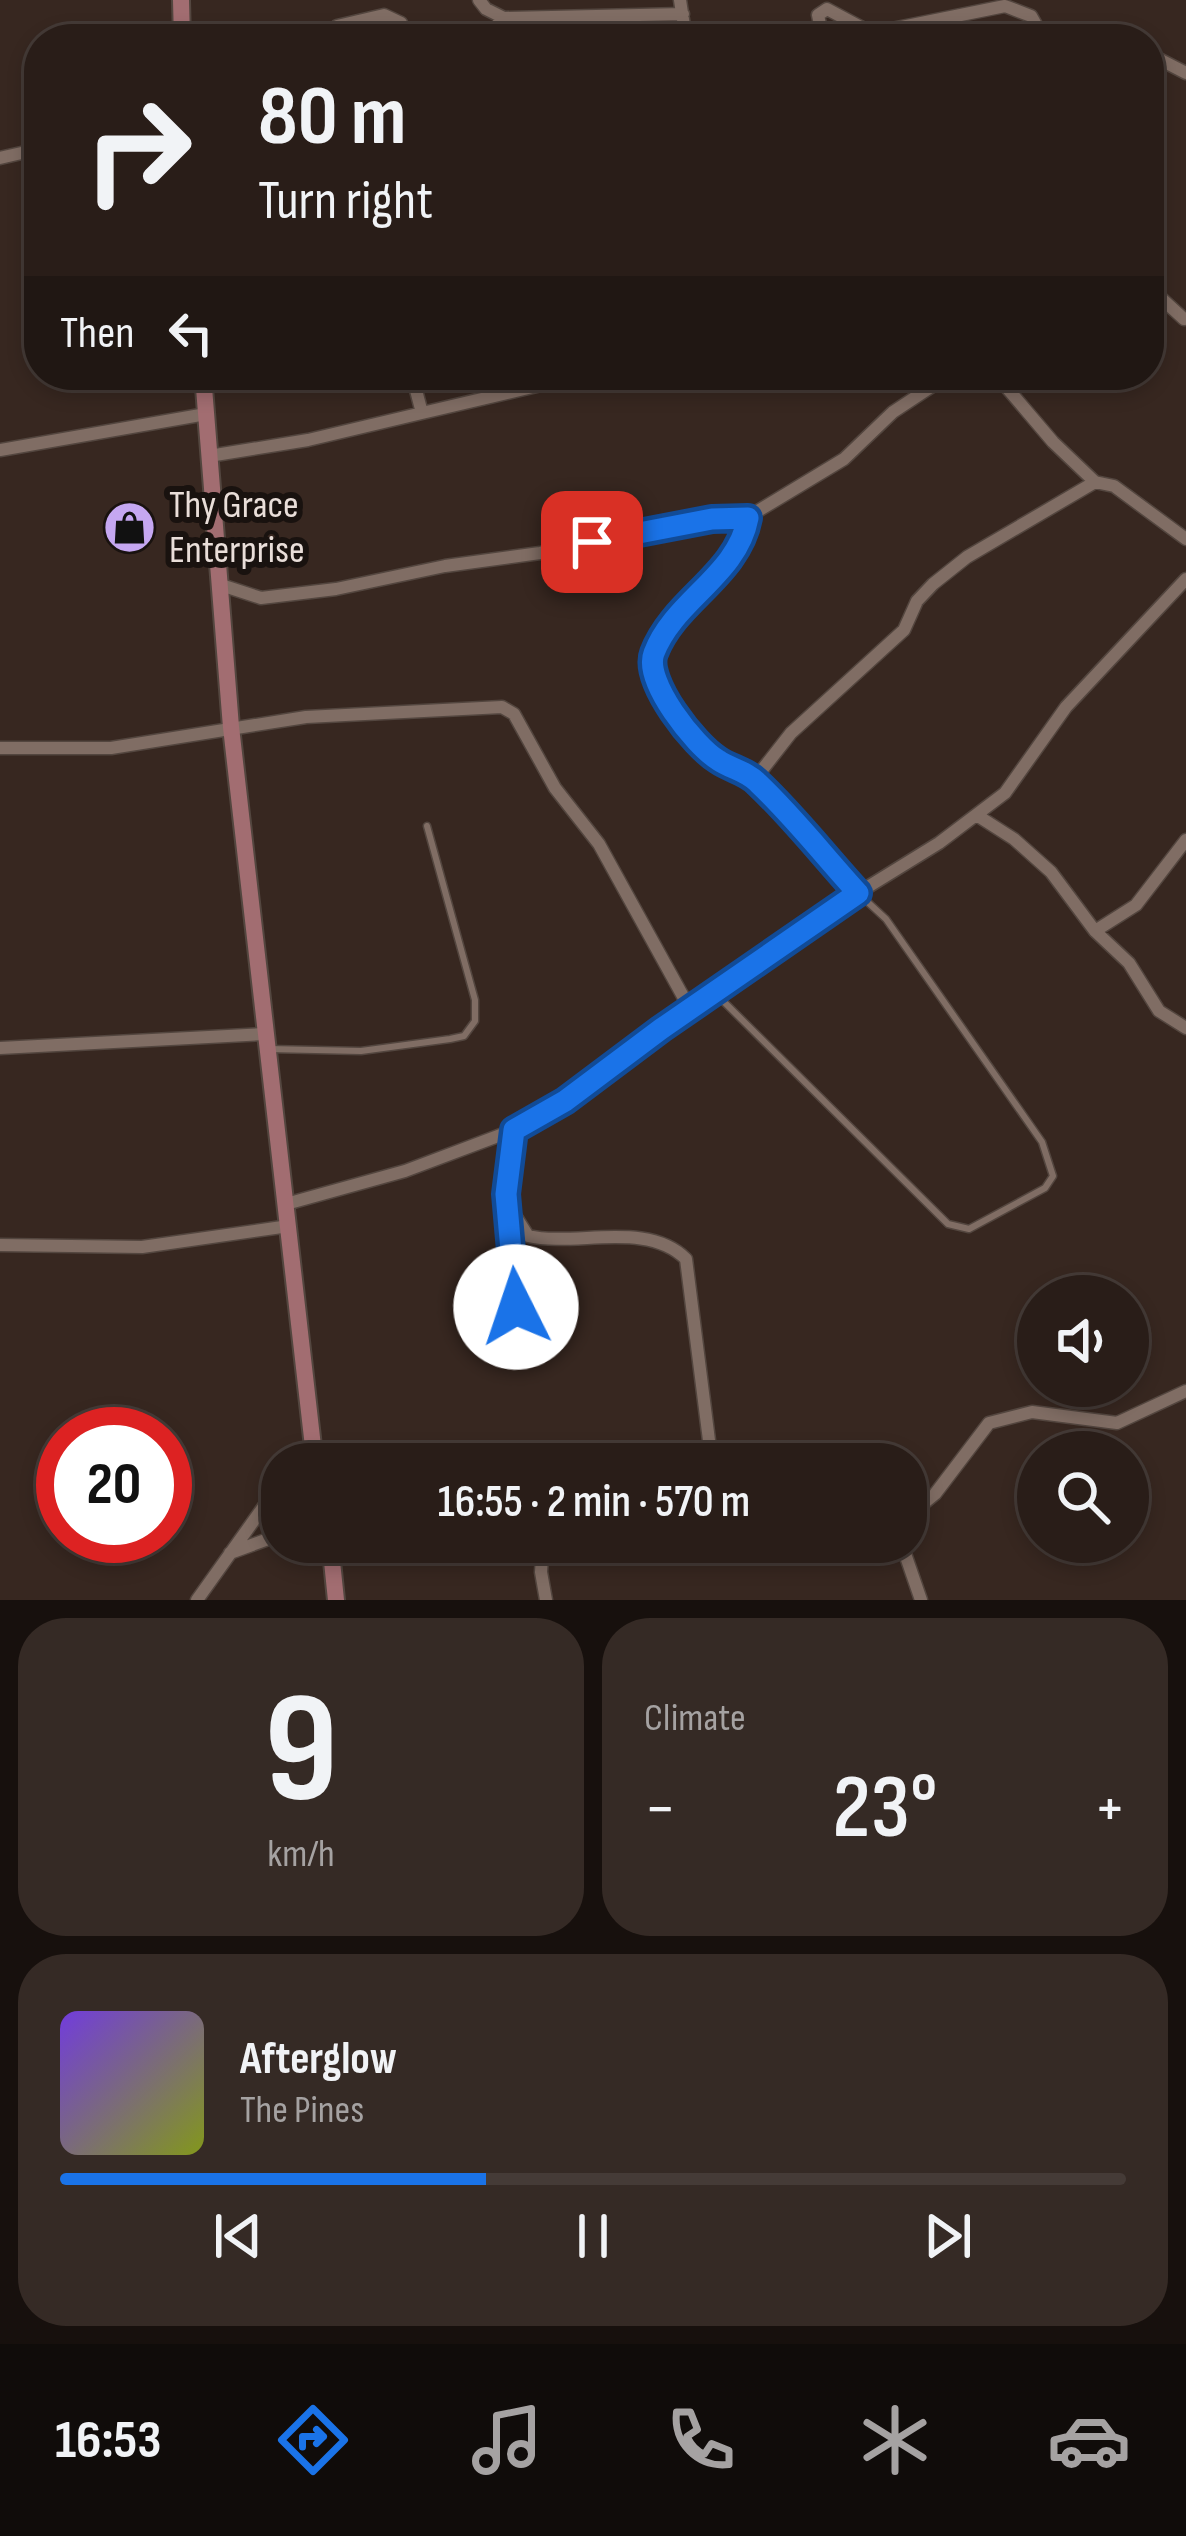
<!DOCTYPE html>
<html lang="en">
<head>
<meta charset="utf-8">
<style>
	:root { --surface:#291d18; --page:#352a25; --text:#f1f3f6; --muted:#a5a2a2; --line:#453b37; --accent:#1a73e8 }
	body { margin:0; font-family:"Sofia Sans Condensed",sans-serif; background:var(--page); color:var(--text); height:100vh; display:flex; flex-direction:column; font-size:45px; white-space:nowrap }
	* { box-sizing:border-box; margin:0 }
	p { font-size:39px; color:var(--muted) }
	.icon { flex:none; width:66px; height:66px; fill:none; stroke:currentColor; stroke-width:2; stroke-linecap:round; stroke-linejoin:round }
	.map { position:relative; height:1600px; overflow:hidden }
	.sheet { display:flex; flex-direction:column; gap:18px; padding:18px; background:#17100d; flex:1 }
	.sheet>* { flex:none }
	.top-card { position:absolute; left:24px; top:24px; width:1140px; height:366px; border-radius:48px; box-shadow:0 6px 18px #0003,0 0 0 3px var(--line); background:#291d18; color:var(--text); overflow:hidden }
	.tools { position:absolute; left:1017px; top:1275px; display:grid; gap:24px }
	.tools a { display:grid; place-items:center; width:132px; height:132px; border-radius:50%; background:var(--surface); box-shadow:0 6px 18px #0003,0 0 0 3px var(--line); font-size:60px }
	.speed { position:absolute; left:36px; top:1407px; display:flex; gap:24px; font-size:60px; font-weight:700; text-align:center }
	.speed>* { display:grid; place-content:center; width:156px; height:156px; border-radius:50%; background:var(--surface); box-shadow:0 6px 18px #0003,0 0 0 3px var(--line); line-height:1 }
	.speed .limit { border:18px solid #d22; background:#fff; color:#111 }
	.pin { position:absolute; display:grid; place-items:center; width:102px; height:102px; color:#fff; margin:-51px; border-radius:24px; box-shadow:0 6px 18px #0006 }
	.me { position:absolute; width:132px; margin:-66px; rotate:356deg; stroke-linejoin:round; filter:drop-shadow(0 0 9px #0008) }
	.turn { display:flex; align-items:center; gap:42px; height:252px; padding:0 36px; font-size:54px }
	.turn .icon { width:156px; height:156px; stroke-width:2.5 }
	.turn b { display:block; font-size:84px; line-height:102px }
	.then { display:flex; align-items:center; height:114px; padding:0 36px; background:#0003; gap:24px; font-size:45px }
	.big { font-size:90px; font-weight:600; line-height:1.1 }
	.sheet .widget { flex:1; display:flex; flex-direction:column; justify-content:center; gap:18px; min-width:0; padding:0 42px; border-radius:48px; background:var(--page) }
	.sheet .dial { align-items:center; gap:0 }
	.dial b { font-size:156px; line-height:1 }
	.song { display:flex; align-items:center; gap:36px }
	.cover { width:144px; height:144px; border-radius:18px; background:linear-gradient(135deg,hsl(260 70% 55%),hsl(70 70% 35%)) }
	.played { height:12px; border-radius:6px; background:linear-gradient(90deg,var(--accent) 40%,var(--line) 40%) }
	.keys { display:flex; justify-content:space-around; direction:ltr }
	.heat { display:flex; justify-content:space-between; align-items:center; font-size:66px; direction:ltr }
	.sheet .tiles { flex:1; display:grid; gap:18px; grid-template-columns:1fr 1fr }
	.widget:last-child { grid-column:span 2 }
	.trip { position:absolute; left:261px; top:1443px; width:666px; height:120px; border-radius:48px; background:var(--surface); box-shadow:0 6px 18px #0003,0 0 0 3px var(--line); font-weight:600; line-height:120px; text-align:center }
	.menu { display:flex; height:192px; justify-content:space-around; align-items:center; background:#100c0a; color:var(--muted) }
	.menu .icon { width:84px; height:84px }
	.menu .current { color:var(--accent) }
	.menu b { font-size:54px; color:var(--text) }
	.map>svg:first-child { display:block }
	.lines { fill:none; stroke-linecap:round; stroke-linejoin:round }
	.lane-casing { stroke:#53463f; stroke-width:9 }
	.street-casing { stroke:#53463f; stroke-width:15 }
	.secondary-casing { stroke:#53463f; stroke-width:20 }
	.lane { stroke:#806d64; stroke-width:6 }
	.street { stroke:#806d64; stroke-width:12 }
	.secondary { stroke:#a26d71; stroke-width:16 }
	.route-casing { stroke:#114b97; stroke-width:30 }
	.route { stroke:#1a73e8; stroke-width:21 }
	.labels { text-anchor:middle; dominant-baseline:central; stroke-width:12; stroke-linejoin:round; paint-order:stroke }
	.poi-label { font-size:39px; fill:#e9ded9; stroke:#19120f; text-anchor:start }
</style>
</head>
<body>
<div class="map">
<svg width="1186" height="1600" viewBox="0 0 1186 1600">
	<rect width="100%" height="100%" fill="#372720"/>
	<g class="lines">
		<defs>
			<path id="lane" d="M715,993L948,1224L969,1229L1045,1188L1053,1176L1042,1142L886,919L860,895
				M269,1049L361,1051L450,1039L464,1036L475,1021V1000L427,826
				M506,1317L516,1307L518,1296L508,1213"/>
			<path id="street" d="M479,0L486,9L504,18L683,14
				M680,0L686,39
				M330,39L337,26L384,15L401,23L408,39
				M483,39L504,18
				M823,39L818,15L827,9L872,33L1005,6L1031,16L1044,39
				M1149,54L1186,73
				M0,158L39,149
				M1149,287L1184,319
				M412,375L422,413L541,385H594L609,375
				M996,375L1053,442L1095,482
				M204,384L257,375
				M0,450L206,414
				M209,456L308,440L422,413
				M748,517L844,459L893,412L949,375
				M218,584L261,598L336,589L445,566L540,553L712,519L748,517C737,576 674,600 654,653C643,682 695,745 718,760C731,769 747,771 758,783C794,817 825,857 858,893
				M0,748H111L306,717L502,707L514,714L555,788L599,844L690,1009
				M755,779L791,733L904,630L917,601L933,584L967,557L1095,482L1114,486L1186,539
				M978,816L1014,839L1051,872L1095,931L1129,963L1159,1011L1186,1028
				M1095,931L1136,905L1186,840
				M0,1048L265,1034
				M514,1130L507,1203L528,1236C576,1247 647,1220 686,1259L712,1464
				M286,1204L405,1171L514,1130L565,1101L661,1029L858,893L939,843L1005,793L1066,707L1186,579
				M0,1245L142,1247L289,1226
				M295,1464L311,1444
				M906,1518L935,1494L989,1423L1032,1412L1117,1423L1186,1391
				M543,1542L541,1572L546,1600
				M581,1542L645,1553L751,1542
				M901,1542L921,1600
				M230,1553L282,1534
				M197,1600L282,1481"/>
			<path id="secondary" d="M181,0L182,39
				M203,375L231,727L315,1464
				M330,1542L336,1600"/>
		</defs>
		<!-- lane casing -->
		<use href="#lane" class="lane-casing"/>
		<!-- street casing -->
		<use href="#street" class="street-casing"/>
		<!-- secondary casing -->
		<use href="#secondary" class="secondary-casing"/>
		<!-- lane -->
		<use href="#lane" class="lane"/>
		<!-- street -->
		<use href="#street" class="street"/>
		<!-- secondary -->
		<use href="#secondary" class="secondary"/>
	</g>
	<g class="lines">
		<defs>
			<path id="route" d="M516,1307L506,1194L514,1130L565,1101L661,1029L858,893C825,857 794,817 758,783C747,771 731,769 718,760C695,746 643,681 654,653C674,600 737,576 748,518L712,519L592,542"/>
		</defs>
		<!-- route casing -->
		<use href="#route" class="route-casing"/>
		<!-- route -->
		<use href="#route" class="route"/>
	</g>
	<!-- icons -->
	<defs>
		<symbol id="shop-disc" viewBox="-11 -11 22 22"><circle r="9.5" fill="#c5a7f1" stroke="#19120f"/><path d="M-5-2.5h2.3a2.7 3.5 0 0 1 5.4 0H5L5.5 6h-11ZM-1.5-2.5h3a1.5 2.3 0 0 0-3 0Z" fill="#111"/></symbol>
	</defs>
	<g fill-rule="evenodd">
		<use href="#shop-disc" x="100" y="498" width="59" height="59"/>
	</g>
	<g class="labels">
		<!-- poi labels -->
		<g class="poi-label">
			<text x="169" y="505">Thy Grace<tspan x="169" dy="45">Enterprise</tspan></text>
		</g>
	</g>
</svg>
<div class="tools">
<a><svg class="icon" aria-label="sound" viewBox="0 0 24 24"><path d="M4 9h4l5-4v14l-5-4H4zM17 9q2 3 0 6"/></svg></a>
<a><svg class="icon" aria-label="search" viewBox="0 0 24 24"><circle cx="10" cy="10" r="6"/><path d="M15 15l6 6"/></svg></a>
</div>
<div class="speed"><div class="limit">20</div></div>
<div class="pin" style="left:592px;top:542px;background:#d93025"><svg class="icon" aria-label="arrive" viewBox="0 0 24 24"><path d="M6 21V4h12l-3 4 3 4H6"/></svg></div>
<svg class="me" style="left:516px;top:1307px" viewBox="-20 -20 40 40"><circle r="19" fill="#fff"/><path d="M0-13L10 11 0 6-10 11z" fill="#1a73e8"/></svg>
<div class="trip">16:55 · 2 min · 570 m</div>
<div class="top-card">
<div class="turn"><svg class="icon" aria-label="right" viewBox="0 0 24 24"><path d="M7 20v-9h11M14 6l5 5-5 5"/></svg><div><b>80 m</b>Turn right</div></div>
<div class="then">Then<svg class="icon" aria-label="left" viewBox="0 0 24 24"><path d="M17 20v-9H6M10 6l-5 5 5 5"/></svg></div>
</div>
</div>
<section class="sheet">
<div class="tiles">
<div class="widget dial"><b>9</b><p>km/h</p></div>
<div class="widget"><p>Climate</p>
<div class="heat"><a>−</a><b class="big">23°</b><a>+</a></div>
</div>
<div class="widget">
<div class="song"><i class="cover"></i><div><b>Afterglow</b><p>The Pines</p></div></div>
<div class="played"></div>
<div class="keys"><svg class="icon" aria-label="previous" viewBox="0 0 24 24"><path d="M18 5L8 12l10 7zM5 5v14"/></svg><svg class="icon" aria-label="pause" viewBox="0 0 24 24"><path d="M8 5v14M16 5v14"/></svg><svg class="icon" aria-label="next" viewBox="0 0 24 24"><path d="M6 5l10 7-10 7zM19 5v14"/></svg></div>
</div>
</div>
</section>
<nav class="menu">
<b>16:53</b>
<svg class="icon current" aria-label="directions" viewBox="0 0 24 24"><path d="M12 3l9 9-9 9-9-9zM9 14v-3h6M13 9l2 2-2 2"/></svg>
<svg class="icon" aria-label="music" viewBox="0 0 24 24"><path d="M9 18V5l10-2v13"/><circle cx="6" cy="18" r="3"/><circle cx="16" cy="16" r="3"/></svg>
<svg class="icon" aria-label="phone" viewBox="0 0 24 24"><path d="M5 4h4l2 5-3 2q2 4 5 5l2-3 5 2v4C11 20 4 13 5 4z"/></svg>
<svg class="icon" aria-label="climate" viewBox="0 0 24 24"><path d="M12 3v18M4 7l16 10M4 17L20 7"/></svg>
<svg class="icon" aria-label="car" viewBox="0 0 24 24"><path d="M5 17H2v-5l4-1 3-4h7l3 4 3 1v5h-3M9 17h6M6 11h13"/><circle cx="7" cy="17" r="2"/><circle cx="17" cy="17" r="2"/></svg>
</nav>
</body>
</html>
